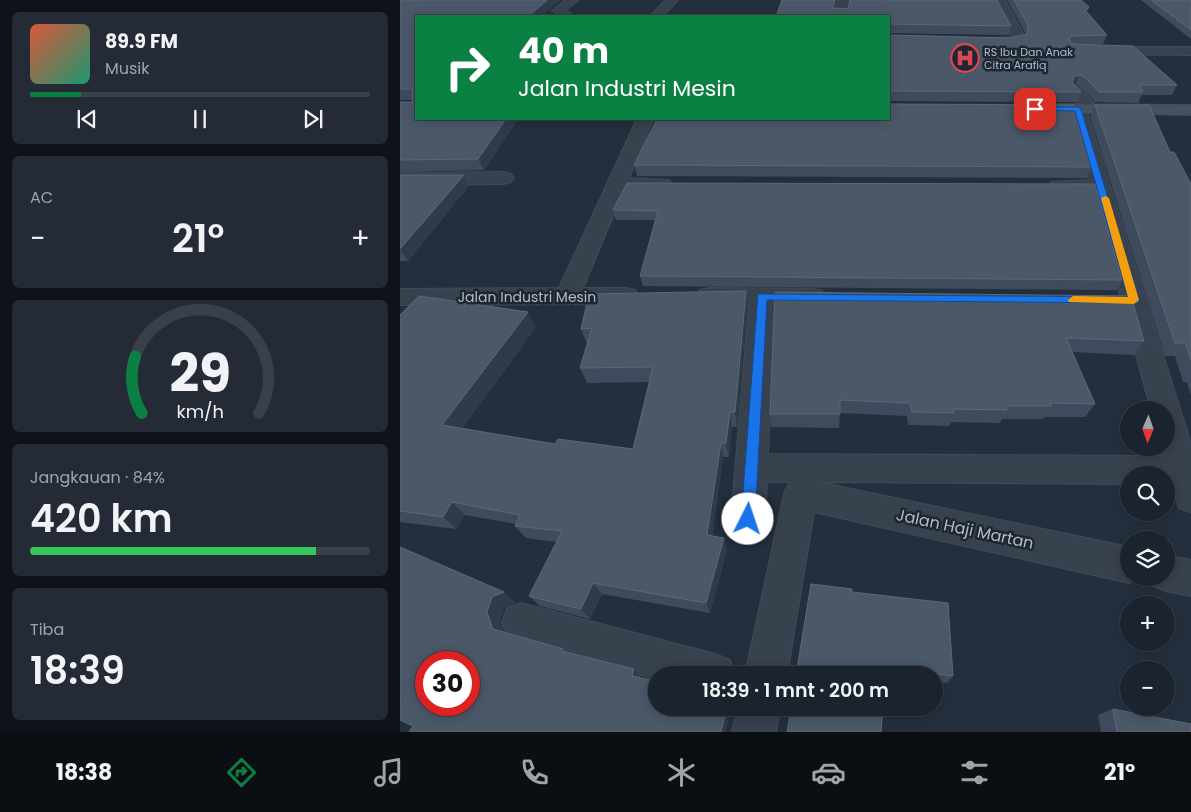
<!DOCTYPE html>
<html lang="id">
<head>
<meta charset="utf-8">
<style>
	:root { --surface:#1b232e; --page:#242b36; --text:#f1f3f6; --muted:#a0a4aa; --line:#39404a; --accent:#0b8043 }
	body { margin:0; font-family:Poppins,sans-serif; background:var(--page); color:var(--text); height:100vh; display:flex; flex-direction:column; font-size:19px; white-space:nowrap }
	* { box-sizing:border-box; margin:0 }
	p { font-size:16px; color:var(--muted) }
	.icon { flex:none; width:28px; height:28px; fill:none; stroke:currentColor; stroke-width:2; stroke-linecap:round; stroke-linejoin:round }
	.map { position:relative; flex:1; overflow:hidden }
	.details { display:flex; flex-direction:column; gap:12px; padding:12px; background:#0f1319; width:400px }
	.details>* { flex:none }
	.top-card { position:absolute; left:15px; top:15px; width:475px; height:105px; border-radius:0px; box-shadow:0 2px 12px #0003,0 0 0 1px var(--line); background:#0b8043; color:#fff; overflow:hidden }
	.needle { width:32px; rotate:182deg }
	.buttons { position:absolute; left:720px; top:401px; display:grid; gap:10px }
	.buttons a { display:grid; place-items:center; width:55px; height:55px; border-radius:50%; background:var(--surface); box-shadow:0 2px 12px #0003,0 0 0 1px var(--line); font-size:25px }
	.speed { position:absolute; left:15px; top:651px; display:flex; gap:10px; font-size:25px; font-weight:700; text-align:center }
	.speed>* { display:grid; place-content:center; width:65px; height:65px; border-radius:50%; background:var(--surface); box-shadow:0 2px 12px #0003,0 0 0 1px var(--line); line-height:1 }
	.speed .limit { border:8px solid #d22; background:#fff; color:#111 }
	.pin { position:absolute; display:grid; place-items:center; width:42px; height:42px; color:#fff; margin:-21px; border-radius:10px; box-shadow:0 2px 8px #0006 }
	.me { position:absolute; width:55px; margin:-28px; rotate:4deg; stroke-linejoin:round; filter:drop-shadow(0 0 4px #0008) }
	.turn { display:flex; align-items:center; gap:18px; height:105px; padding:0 20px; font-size:22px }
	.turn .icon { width:65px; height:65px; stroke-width:2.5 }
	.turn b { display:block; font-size:35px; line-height:42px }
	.big { font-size:38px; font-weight:600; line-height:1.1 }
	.details .card { flex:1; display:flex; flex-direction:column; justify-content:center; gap:8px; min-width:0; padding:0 18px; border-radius:8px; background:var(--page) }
	.details .dial { align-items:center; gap:0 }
	.dial svg { height:130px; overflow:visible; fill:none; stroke:var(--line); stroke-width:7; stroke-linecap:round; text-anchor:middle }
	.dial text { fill:var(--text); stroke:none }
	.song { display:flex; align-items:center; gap:15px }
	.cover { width:60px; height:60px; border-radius:8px; background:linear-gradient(135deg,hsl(10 70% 55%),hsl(160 70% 35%)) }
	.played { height:5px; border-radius:2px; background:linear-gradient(90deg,var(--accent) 15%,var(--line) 15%) }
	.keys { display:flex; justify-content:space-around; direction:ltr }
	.heat { display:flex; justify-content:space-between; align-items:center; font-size:28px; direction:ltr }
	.charge { height:8px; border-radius:4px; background:linear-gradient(90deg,#34c759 84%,var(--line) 0) }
	.trip { position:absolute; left:248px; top:666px; width:295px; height:50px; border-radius:25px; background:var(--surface); box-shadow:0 2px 12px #0003,0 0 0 1px var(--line); font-weight:600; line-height:50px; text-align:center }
	.tabs { display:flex; height:80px; justify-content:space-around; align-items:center; background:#0b0e12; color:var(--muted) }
	.tabs .icon { width:35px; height:35px }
	.tabs .on { color:var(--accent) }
	.tabs b { font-size:22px; color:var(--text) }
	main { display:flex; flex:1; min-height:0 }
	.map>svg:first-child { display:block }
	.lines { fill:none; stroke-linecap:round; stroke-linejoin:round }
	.lane-casing { stroke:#414a57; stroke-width:3 }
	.street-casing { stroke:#414a57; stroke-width:2 }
	.secondary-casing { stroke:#414a57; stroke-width:2 }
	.lane { fill:#38414e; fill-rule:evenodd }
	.street { fill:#38414e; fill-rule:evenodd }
	.secondary { fill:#465061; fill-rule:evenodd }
	.wall { fill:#3f4b5c }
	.shaded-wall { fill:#2f3b4b }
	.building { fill:#4b5868; stroke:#5c6777; fill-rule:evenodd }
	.route { fill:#1a73e8; stroke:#114b97 }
	.slow { fill:#f59e0b }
	.labels { text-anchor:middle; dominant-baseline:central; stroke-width:5; stroke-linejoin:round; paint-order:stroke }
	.far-poi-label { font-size:11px; fill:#b4bcc9; stroke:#1d2633; text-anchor:start }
	.street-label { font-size:14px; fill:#b4bcc9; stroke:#1d2633 }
	.near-street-label { font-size:16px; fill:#b4bcc9; stroke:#1d2633 }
</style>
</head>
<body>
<main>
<section class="details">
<div class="card">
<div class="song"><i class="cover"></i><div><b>89.9 FM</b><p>Musik</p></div></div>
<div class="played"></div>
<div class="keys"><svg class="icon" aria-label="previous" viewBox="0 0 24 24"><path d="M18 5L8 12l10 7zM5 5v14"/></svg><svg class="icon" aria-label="pause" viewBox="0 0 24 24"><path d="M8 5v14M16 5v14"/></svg><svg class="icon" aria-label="next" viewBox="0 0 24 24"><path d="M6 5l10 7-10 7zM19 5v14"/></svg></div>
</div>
<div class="card"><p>AC</p>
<div class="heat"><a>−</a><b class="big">21°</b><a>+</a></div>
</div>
<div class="card dial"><svg viewBox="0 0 100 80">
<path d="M14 69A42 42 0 1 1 86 69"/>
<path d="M14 69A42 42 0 0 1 10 34" stroke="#0b8043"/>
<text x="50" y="56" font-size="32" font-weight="700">29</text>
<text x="50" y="72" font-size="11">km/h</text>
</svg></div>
<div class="card"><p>Jangkauan · 84%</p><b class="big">420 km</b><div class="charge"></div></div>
<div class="card"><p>Tiba</p><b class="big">18:39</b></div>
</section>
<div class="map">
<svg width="791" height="732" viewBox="0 0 791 732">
	<rect width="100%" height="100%" fill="#242f3e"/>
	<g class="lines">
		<defs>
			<path id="lane" d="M676,87L680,88L695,106L697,109L695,112H687L672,94L670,91L672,88Z"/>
			<path id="street" d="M165,0H178L166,10L175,16H160L152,11Z
				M266,0H278L263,16H250Z
				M438,0H450L446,16H434Z
				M593,0H605L624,35L623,42L607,46L578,45L576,42L578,39L612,37Z
				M701,47H791V55L696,54L694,51Z
				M678,104L684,106L686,109L791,444V512L779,508L771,484H766V475H729V484L418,482L729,547V578H742L729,583L414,512L387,675H345L384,494L389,483L392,482H367L365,519L360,530L348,535L336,530L331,519L349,305L309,304L300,302L297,296L300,290L309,288L413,289L422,291L425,297L422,303L413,305H374L368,454L763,456L761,448H766V410H751L692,192L651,190L648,186L651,182L689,180L670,109L672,106Z
				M237,119H253L229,178L269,180L272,184L269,188L224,190L183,288H226L235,290L238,296L235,302L226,304L0,305V289L159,288Z
				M104,172L111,174L114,178L111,182L104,184L0,185V173Z
				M766,555L791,560V596L766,591L753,586L750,578H766Z
				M121,603L315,654L330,660L336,675H256V679L121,641L107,636L102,622L107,608Z
				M338,708H380L376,732H332Z"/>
			<path id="secondary" d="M638,104L791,105V115L632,112L630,109L632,106Z"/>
		</defs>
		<!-- lane casing -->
		<use href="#lane" class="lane-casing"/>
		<!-- street casing -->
		<use href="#street" class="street-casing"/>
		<!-- secondary casing -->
		<use href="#secondary" class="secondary-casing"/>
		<!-- lane -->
		<use href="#lane" class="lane"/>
		<!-- street -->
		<use href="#street" class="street"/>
		<!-- secondary -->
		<use href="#secondary" class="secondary"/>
	</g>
	<!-- wall -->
	<path class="wall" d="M0,0H160L142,16H16V119H118L84,170L0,172V102H12V100H0Z
		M382,0H437L435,8L611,26L609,35L489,33Z
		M607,0H681L687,12L707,35L703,44L682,45L777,85L772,95H742L738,103L695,102L681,87L676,85L681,92L677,102L489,101L490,35L609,38L626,34Z
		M741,0H791V39Z
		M490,104L692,167L687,178L237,176L234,165Z
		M695,105L791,184V395L787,382H783L775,356H765L690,116Z
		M0,175H64L69,186L8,261H0Z
		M227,183L722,280L717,290L243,286L240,276L255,220H216L213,210Z
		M375,292L744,341L734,355L672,352L695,404L685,417H644L643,419H602L600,423L551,422L549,426L508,425L507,416L440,413L439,428L371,427L370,414Z
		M347,306L337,427H332L329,457H323L312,536L327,550L310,613L202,594L190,619L140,606L129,596L157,542L126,538L115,526L116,524L65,515L56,529L0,522V315L136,327L62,429L155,444L233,449L249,382L187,383L180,368L187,344L181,329Z
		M452,592L553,676L547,683L534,681V675H396Z
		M713,709L791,732H701L698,715Z"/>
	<!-- shaded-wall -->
	<path class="shaded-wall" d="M147,0H160L142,16H129Z
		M435,0H437L433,16V8Z
		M679,75L676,85L670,87L674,77Z
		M106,119H118L84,170L78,159Z
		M64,175L69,186L8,261L0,249Z
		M346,291L347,306L337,427L335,412Z
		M128,312L136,327L54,440L42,425Z
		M330,412L332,427L329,457L326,443Z
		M321,443L323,457L311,547L307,535Z
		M52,502L65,515L56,529L43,517Z
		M324,538L327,550L310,613L306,603Z
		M193,583L202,594L190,619L181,609Z
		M104,592L116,603L105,607L100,621L106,638L93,629L87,612L92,597Z
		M234,669L241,677L239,683L232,676Z
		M327,708H331L326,732H321Z"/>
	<!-- building -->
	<path class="building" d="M0,0H147L129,16H16V119H106L78,159L0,160V102H12V89H0Z
		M382,0H435L433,8L448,9L450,0H597L611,26L490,24L489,25V16H376Z
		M614,0H681L689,7L686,11L707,35L672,36L669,39L671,44L733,46L777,85H740L743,92H699L685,77L679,75L674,77L672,82L681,92L490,91L489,92V34L490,35L609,38L627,34L628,25Z
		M751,0H791V30Z
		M489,103L490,104L674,105L692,167L234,165L257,119H489Z
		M695,105H749L770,152H774L791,184V360L785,343H775Z
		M0,175H64L0,249Z
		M227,183L695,184L722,280L240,276L258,211L213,210Z
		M346,291L335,412H330L326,443H321L307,535L324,538L306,603L193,583L181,609L129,596L162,531L115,526L120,515L52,502L43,517L0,511V315L19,296L128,312L42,425L155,444L158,439L233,449L253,367L180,368L192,328L181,329L189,294Z
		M375,292L731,296L744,341L666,338L695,404L650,403L651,406H605L607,410L553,409L554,413L512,412L510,403L440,400V414H370Z
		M0,547L104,592L92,597L87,612L93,629L163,649L162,651L234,669L232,676L256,681V708H327L321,732H9L13,726L0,720ZM26,662H69V705H26Z
		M411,584L452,589V592L548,603L553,676L499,669L500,675H396Z
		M391,708H483L481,732H387Z
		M713,709L791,724V732H717Z"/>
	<!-- route -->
	<path class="route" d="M635,107H678L681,109L739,300L738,303L367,300L355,519L353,524L348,526L343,524L341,519L358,294L728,297L675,111L632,110L631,109Z"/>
	<!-- slow -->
	<path class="slow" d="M705,196L709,198L739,300L734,304L669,302L668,300L673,296L728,297L701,198Z"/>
	<!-- icons -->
	<defs>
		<symbol id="hospital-ring" viewBox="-11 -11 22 22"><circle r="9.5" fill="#1d2633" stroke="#e0444e" stroke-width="1.5"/><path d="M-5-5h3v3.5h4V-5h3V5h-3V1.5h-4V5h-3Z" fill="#e0444e"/></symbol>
	</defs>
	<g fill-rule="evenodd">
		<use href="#hospital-ring" x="549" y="42" width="32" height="32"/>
	</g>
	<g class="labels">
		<!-- far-poi labels -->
		<g class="far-poi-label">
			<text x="584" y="52">RS Ibu Dan Anak<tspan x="584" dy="13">Citra Arafiq</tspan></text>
		</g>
		<!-- street labels -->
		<g class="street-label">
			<text x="127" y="297">Jalan Industri Mesin</text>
		</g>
		<!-- near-street labels -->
		<g class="near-street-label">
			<text transform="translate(565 529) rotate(12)">Jalan Haji Martan</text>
		</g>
	</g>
</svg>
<div class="buttons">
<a><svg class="needle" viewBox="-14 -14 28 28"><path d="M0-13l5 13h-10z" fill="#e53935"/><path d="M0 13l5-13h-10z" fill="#a0a4aa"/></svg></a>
<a><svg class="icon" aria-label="search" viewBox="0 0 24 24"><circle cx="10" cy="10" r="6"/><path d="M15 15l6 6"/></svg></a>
<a><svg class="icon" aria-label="layers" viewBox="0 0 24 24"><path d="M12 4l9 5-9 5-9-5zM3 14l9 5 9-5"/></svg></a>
<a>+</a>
<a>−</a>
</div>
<div class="speed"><div class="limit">30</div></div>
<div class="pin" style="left:635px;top:109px;background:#d93025"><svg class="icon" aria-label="arrive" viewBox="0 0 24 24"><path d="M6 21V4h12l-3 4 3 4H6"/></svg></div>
<svg class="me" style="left:348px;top:519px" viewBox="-20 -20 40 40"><circle r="19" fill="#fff"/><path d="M0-13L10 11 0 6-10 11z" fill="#1a73e8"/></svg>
<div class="trip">18:39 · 1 mnt · 200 m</div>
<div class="top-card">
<div class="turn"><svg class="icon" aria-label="right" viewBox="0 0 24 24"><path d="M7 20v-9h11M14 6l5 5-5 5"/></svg><div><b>40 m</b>Jalan Industri Mesin</div></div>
</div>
</div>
</main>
<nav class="tabs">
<b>18:38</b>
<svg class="icon on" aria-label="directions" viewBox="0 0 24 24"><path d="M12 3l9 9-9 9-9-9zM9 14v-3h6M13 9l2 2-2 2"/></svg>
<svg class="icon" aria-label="music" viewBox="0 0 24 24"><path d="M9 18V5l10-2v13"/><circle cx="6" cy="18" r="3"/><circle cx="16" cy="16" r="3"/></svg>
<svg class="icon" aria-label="phone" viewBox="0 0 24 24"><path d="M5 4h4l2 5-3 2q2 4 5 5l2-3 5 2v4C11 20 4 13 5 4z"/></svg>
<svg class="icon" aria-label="climate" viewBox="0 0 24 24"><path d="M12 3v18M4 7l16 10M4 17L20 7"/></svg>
<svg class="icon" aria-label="car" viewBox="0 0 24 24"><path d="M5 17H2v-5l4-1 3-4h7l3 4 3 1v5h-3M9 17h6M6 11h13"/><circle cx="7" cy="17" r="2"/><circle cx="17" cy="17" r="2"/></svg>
<svg class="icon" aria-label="filters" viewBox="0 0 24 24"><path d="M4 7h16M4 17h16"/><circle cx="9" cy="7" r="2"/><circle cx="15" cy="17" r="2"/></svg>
<b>21°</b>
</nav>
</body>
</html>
